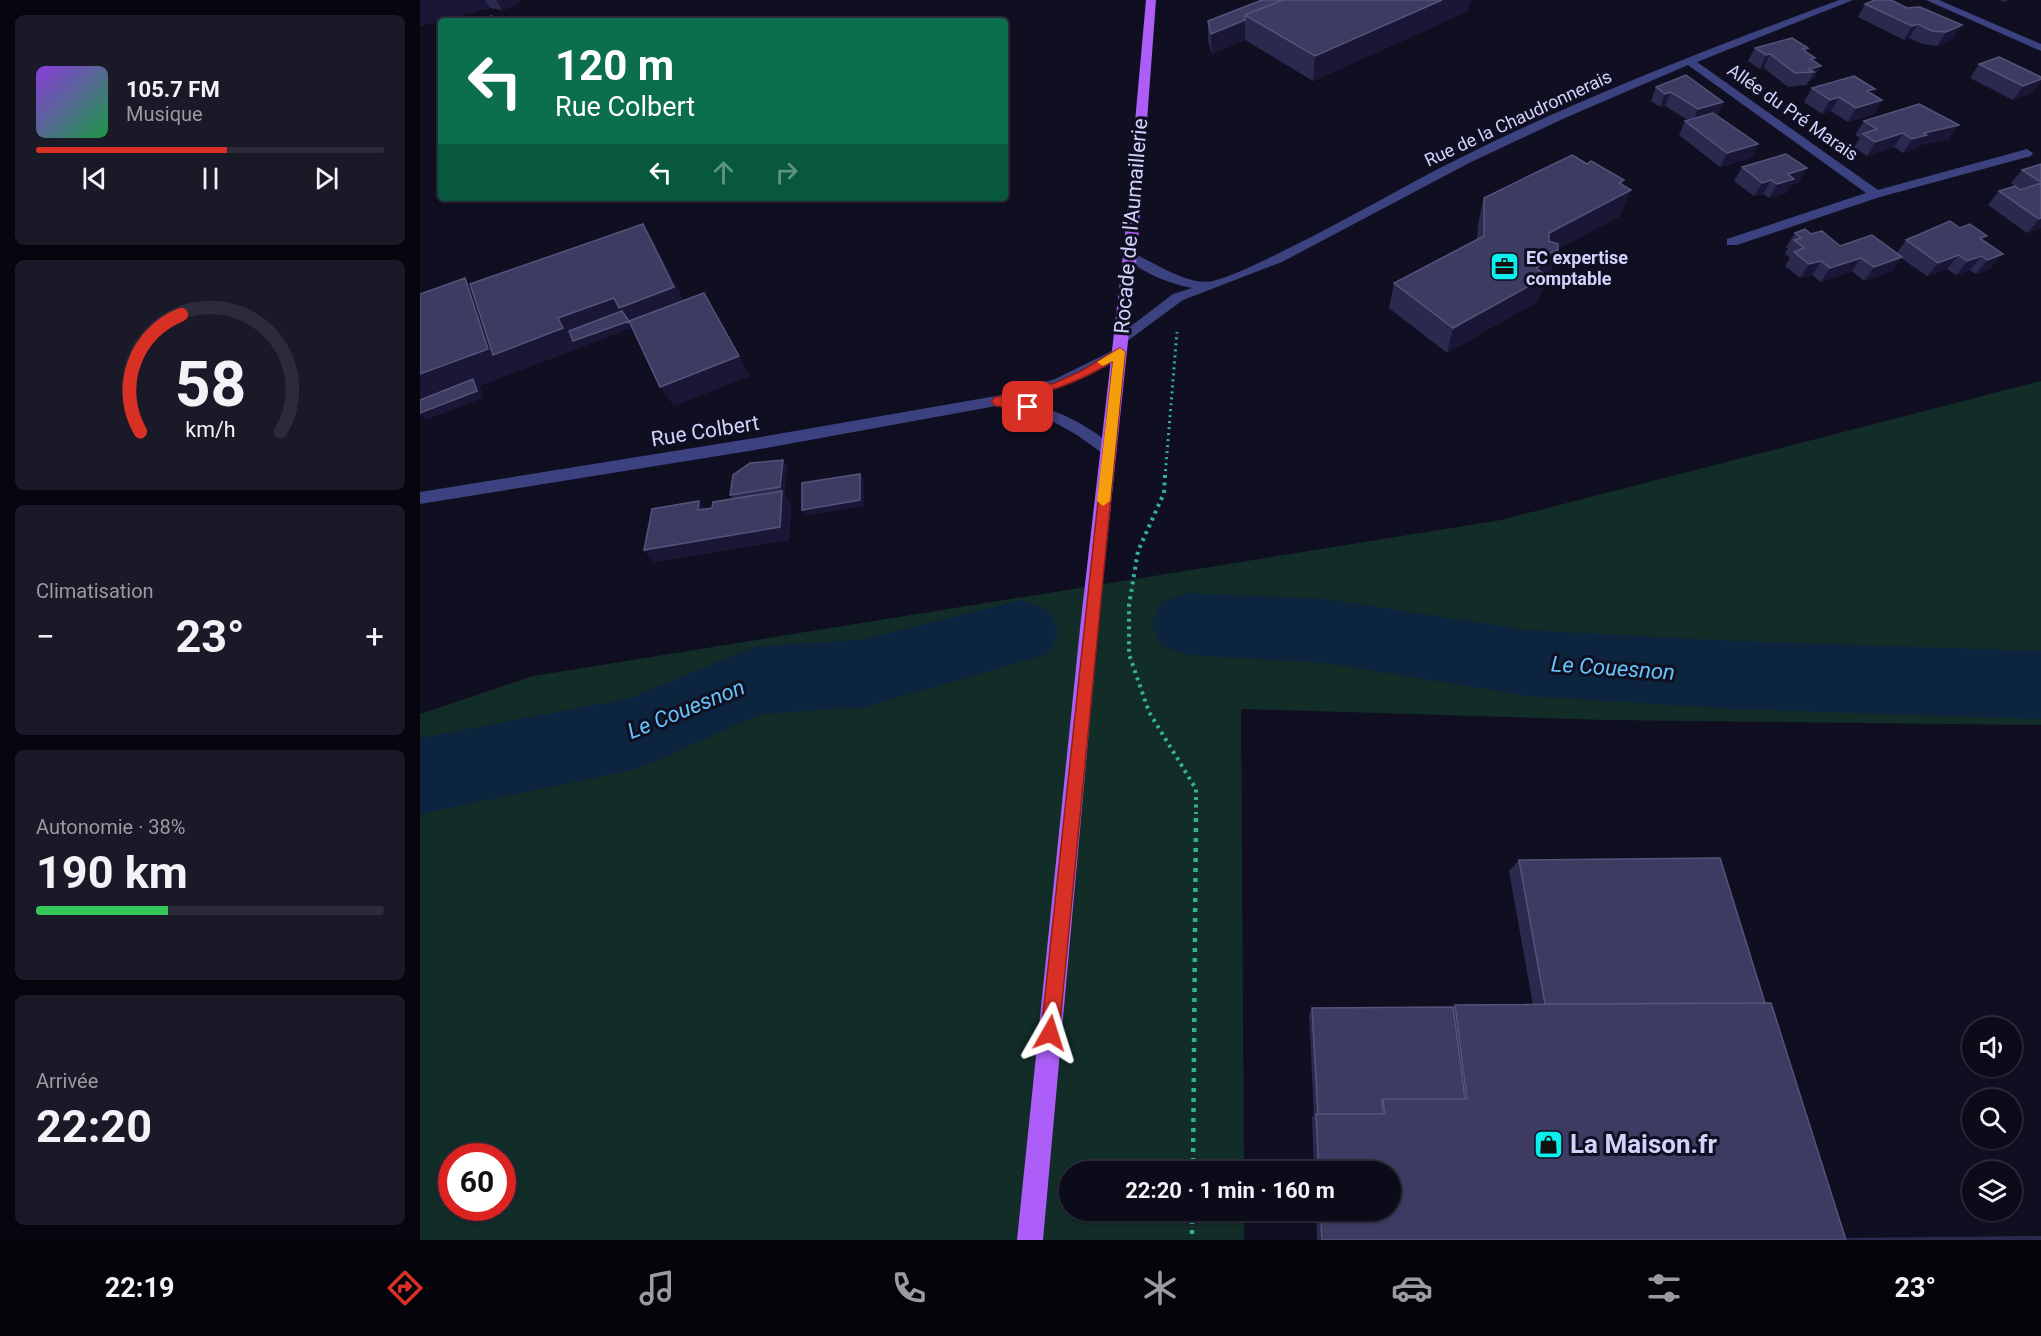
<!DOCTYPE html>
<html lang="fr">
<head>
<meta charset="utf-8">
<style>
	:root { --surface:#0c0b1a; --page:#1a1927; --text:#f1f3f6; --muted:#9a9ba2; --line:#2c2b39; --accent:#d93025 }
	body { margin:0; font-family:Roboto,sans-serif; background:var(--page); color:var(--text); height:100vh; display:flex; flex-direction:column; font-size:22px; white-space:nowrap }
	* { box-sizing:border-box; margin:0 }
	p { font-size:20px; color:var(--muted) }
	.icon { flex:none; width:33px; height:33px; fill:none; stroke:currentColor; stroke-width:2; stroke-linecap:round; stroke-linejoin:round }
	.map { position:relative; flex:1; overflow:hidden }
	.details { display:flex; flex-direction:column; gap:15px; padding:15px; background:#07060e; width:420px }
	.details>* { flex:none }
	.guide { position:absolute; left:18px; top:18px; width:570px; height:183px; border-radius:6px; box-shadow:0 2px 4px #0004,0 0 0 2px var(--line); background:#0b6e4f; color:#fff; overflow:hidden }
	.fabs { position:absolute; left:1542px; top:1017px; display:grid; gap:12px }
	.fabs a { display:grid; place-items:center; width:60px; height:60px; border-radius:50%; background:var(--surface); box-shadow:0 2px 4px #0004,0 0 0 2px var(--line); font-size:30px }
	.speed { position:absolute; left:18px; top:1143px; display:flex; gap:12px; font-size:30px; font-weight:700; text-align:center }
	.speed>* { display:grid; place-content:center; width:78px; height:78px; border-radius:50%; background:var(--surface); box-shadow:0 2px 4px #0004,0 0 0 2px var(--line); line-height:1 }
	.speed .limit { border:9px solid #d22; background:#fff; color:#111 }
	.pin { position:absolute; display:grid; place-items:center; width:51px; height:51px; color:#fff; margin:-26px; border-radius:12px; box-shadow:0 3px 9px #0006 }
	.me { position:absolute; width:66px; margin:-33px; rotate:6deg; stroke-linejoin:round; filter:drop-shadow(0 0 4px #0008) }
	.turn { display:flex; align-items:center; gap:21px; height:126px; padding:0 18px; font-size:27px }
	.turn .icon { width:78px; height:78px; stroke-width:2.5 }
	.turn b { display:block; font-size:42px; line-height:51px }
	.lanes { display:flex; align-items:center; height:57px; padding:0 18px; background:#0003; justify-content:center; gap:30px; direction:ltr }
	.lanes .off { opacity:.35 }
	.big { font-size:45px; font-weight:700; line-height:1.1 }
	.details .widget { flex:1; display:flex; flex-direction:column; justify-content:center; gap:9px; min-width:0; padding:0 21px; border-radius:9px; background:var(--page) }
	.details .dial { align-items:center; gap:0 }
	.dial svg { height:156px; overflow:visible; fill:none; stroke:var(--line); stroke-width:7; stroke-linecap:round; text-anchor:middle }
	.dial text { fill:var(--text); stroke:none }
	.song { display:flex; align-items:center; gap:18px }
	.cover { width:72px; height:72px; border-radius:9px; background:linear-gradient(135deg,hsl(270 70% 55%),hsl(140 70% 35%)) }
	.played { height:6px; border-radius:3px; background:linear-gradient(90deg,var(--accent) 55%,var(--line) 55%) }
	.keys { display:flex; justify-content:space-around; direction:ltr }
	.heat { display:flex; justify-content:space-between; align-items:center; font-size:33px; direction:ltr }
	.charge { height:9px; border-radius:4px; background:linear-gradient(90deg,#34c759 38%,var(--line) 0) }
	.trip { position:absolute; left:639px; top:1161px; width:342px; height:60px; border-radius:30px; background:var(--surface); box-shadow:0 2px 4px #0004,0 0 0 2px var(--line); font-weight:700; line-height:60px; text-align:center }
	.tab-bar { display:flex; height:96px; justify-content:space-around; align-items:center; background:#05040a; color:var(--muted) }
	.tab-bar .icon { width:42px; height:42px }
	.tab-bar .active { color:var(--accent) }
	.tab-bar b { font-size:27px; color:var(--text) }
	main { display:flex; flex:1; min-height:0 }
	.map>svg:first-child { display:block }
	.green { fill:#122c28; fill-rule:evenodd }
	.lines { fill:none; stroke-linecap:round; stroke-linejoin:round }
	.river { fill:#0c243e; fill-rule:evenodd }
	.path-far2 { stroke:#33b09a; stroke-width:3; stroke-dasharray:2 4; stroke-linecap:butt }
	.path-far1 { stroke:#33b09a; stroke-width:4; stroke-dasharray:3 4.5; stroke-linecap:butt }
	.path { stroke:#33b09a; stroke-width:4.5; stroke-dasharray:4 6; stroke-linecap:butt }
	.minor { fill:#3c417f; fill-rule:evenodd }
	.major { fill:#ad5ef8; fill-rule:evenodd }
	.wall { fill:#2c294f }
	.shaded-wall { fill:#191735 }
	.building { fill:#3d3b62; stroke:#55537a; stroke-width:1.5 }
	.route { fill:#d93025; stroke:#8d1f18; stroke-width:1.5 }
	.slow { fill:#f59e0b }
	.labels { text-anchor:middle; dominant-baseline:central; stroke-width:6; stroke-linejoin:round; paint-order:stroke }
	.far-street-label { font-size:18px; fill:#d2d2fd; stroke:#100f22 }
	.far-poi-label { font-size:18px; font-weight:bold; fill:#d2d2fd; stroke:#100f22; text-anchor:start }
	.street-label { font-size:21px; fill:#d2d2fd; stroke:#100f22 }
	.water-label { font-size:22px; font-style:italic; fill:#64c5f9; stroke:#100f22 }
	.near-poi-label { font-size:26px; font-weight:bold; fill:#d2d2fd; stroke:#100f22; text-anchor:start }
</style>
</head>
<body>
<main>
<section class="details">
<div class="widget">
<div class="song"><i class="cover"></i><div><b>105.7 FM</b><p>Musique</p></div></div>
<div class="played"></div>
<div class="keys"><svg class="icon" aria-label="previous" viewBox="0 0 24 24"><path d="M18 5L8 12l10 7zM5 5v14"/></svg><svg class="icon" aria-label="pause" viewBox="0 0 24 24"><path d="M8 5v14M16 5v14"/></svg><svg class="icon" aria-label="next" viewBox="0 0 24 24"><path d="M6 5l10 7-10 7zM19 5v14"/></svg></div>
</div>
<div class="widget dial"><svg viewBox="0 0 100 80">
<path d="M14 69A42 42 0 1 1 86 69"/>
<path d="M14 69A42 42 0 0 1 35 9" stroke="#d93025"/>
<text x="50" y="56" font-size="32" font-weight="700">58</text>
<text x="50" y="72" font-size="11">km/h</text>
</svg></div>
<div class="widget"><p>Climatisation</p>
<div class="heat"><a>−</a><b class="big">23°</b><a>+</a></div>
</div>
<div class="widget"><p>Autonomie · 38%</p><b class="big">190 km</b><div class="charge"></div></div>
<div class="widget"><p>Arrivée</p><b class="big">22:20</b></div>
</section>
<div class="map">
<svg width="1621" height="1240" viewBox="0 0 1621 1240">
	<rect width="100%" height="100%" fill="#100f22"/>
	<!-- green -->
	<path class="green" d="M1621,381V725L1187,720L821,709L824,1171L650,1172V1210L824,1211V1240H0V714L113,676L1081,520ZM32,1156H82V1208H32Z"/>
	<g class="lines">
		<!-- river -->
		<path class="river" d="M768,593L905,599L1108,630L1313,641L1621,651V719L1313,709L1108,696L905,663L768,655L742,646L731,624L742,602Z
			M602,600L628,610L639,632L628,654L445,707L341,714L217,769L0,814V738L211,698L334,647L445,639Z"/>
		<!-- path-far2 -->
		<path class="path-far2" d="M745,477L757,332"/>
		<!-- path-far1 -->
		<path class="path-far1" d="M745,475L744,493L718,551L709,605V654L729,712L776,789V814"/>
		<!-- path -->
		<path class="path" d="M773,1172L776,812
			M772,1210V1240"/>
		<!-- minor -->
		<path class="minor" d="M1419,0H1433L1277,62L1458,190L1607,149L1613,153L1611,156L1460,197L1317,245H1307V239L1446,193L1268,65L1145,118L1051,162L862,262L763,300L706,342H696L694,339L753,294L772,288C747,283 726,274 705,258V252C717,249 763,288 793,281C819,274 845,260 869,248C927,220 983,186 1042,157C1164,96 1291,48 1419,0Z
			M1506,0H1519L1621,44V51Z
			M700,347L705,348L707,352L705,356C671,376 637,390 599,401C636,409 666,423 695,448L697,452L689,458L657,435L632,421L576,406L335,450L0,504V492L335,438L576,396L635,379Z"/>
		<!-- major -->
		<path class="major" d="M726,0H736L717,255L679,619L623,1240H597L661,619L703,255Z"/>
	</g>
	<!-- wall -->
	<path class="wall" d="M0,0H100L96,5L82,10L70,8L0,26Z
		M842,0H1051L1048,11L893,81L825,40L792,54L788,41V21Z
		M1577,0H1587L1586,2Z
		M1445,4L1487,8L1500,7L1533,39L1517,46L1503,44L1489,38L1484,40L1438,17Z
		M1335,48H1388L1386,52L1394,61V79L1389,81L1386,85L1368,87L1344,68L1340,69L1328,61Z
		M1559,64L1621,77V81L1613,92L1593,100L1550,78Z
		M1236,87L1303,102L1297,116L1338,144L1331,158L1300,167L1259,135L1265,121L1268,120L1245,106L1240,107L1231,101Z
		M1392,88L1452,94L1462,100L1454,114L1428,122L1411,111L1402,114L1384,102Z
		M1444,121L1529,139L1500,145L1497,148L1483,153L1474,147L1447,156L1434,147L1440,138L1435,135Z
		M1167,164L1204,180L1202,185L1200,216L1138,249L1129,276H1127L1118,301L1027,353L969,308L974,283L1057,240L1058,224L1064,198Z
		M1621,164V228L1607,233L1568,205L1579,191L1600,190L1591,183L1602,170Z
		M1322,167L1379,182L1370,185L1366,193L1349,198L1343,194L1334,196L1314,181Z
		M1540,228L1563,241L1571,268L1556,274L1550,270L1536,275L1527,269L1507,276L1481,258L1472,271L1444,281L1432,271L1401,282L1392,275L1380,278L1365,266L1370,258L1365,254L1368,248L1366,247L1375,233L1391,234L1420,246L1477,253L1486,240Z
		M363,460L367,466L364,494L371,503L369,540L235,562L224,550L285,509L292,508L313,499L310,495Z
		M1099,860L1345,1003L1426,1238L1621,1236V1240H897L896,1210H970V1172H894L892,1117L894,1115L889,1014L892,1008L1033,1007L1035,1005H1113L1089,871Z"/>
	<!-- shaded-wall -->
	<path class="shaded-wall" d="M0,0H65L70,8L0,26Z
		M76,0H100L96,5L82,10Z
		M1022,0H1051L1048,11L893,81L895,56Z
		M825,20V40L792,54L791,34Z
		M1498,24L1489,38L1484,40L1492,26Z
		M1542,25L1533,39L1517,46L1526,32Z
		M1350,54L1344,68L1340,69L1346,55Z
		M1395,58L1390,69L1401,66L1394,79L1389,81L1394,72H1388L1391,59Z
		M1621,79V81L1613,92L1593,100L1603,86Z
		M1251,92L1245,106L1240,107L1245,94Z
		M1419,97L1411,111L1402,114L1410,100Z
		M1462,100L1454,114L1428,122L1436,108Z
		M1303,102L1297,116L1272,123L1278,109Z
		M1539,125L1529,139L1500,145L1497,148L1483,153L1492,139L1504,133Z
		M1483,133L1474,147L1447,156L1455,142Z
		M1338,144L1331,158L1300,167L1307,153Z
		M1387,168L1379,182L1370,185L1366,193L1349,198L1357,184L1368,174Z
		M1204,180L1197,197L1211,190L1200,216L1135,251L1138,250L1129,276H1127L1118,301L1027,353L1033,328L1129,233Z
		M1351,180L1343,194L1334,196L1342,183Z
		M1621,214V228L1607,233L1619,219Z
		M223,224L235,244L267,307L60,386L63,398L6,420L0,415V374L45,278L67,304L138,318Z
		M1583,254L1571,268L1556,274L1567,260Z
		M1539,255L1527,269L1507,276L1518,263Z
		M1562,256L1550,270L1536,275L1547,261Z
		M1482,257L1472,271L1444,281L1454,267Z
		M1441,258L1432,271L1401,282L1410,268Z
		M1401,261L1392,275L1380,278L1389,264Z
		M284,293L330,376L254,406L240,387Z
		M363,460L367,466L365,494L360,487Z
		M440,474L444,480V506L386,516L382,510Z
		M362,491L371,503L369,540L235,562L224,550Z
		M279,501L289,514L278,510Z"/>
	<!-- building -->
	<path class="building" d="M842,0H863L825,15V20L791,34L788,21Z
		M863,0H1022L895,56L825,15Z
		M1455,0H1471L1487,8L1500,7L1542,25L1526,32L1512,31L1498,24L1492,26L1445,4Z
		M71,16L80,21H61Z
		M1372,38L1388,48L1382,49L1395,58L1391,59L1401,66L1389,69L1394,72L1375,73L1350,54L1346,55L1335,48Z
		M1579,57L1621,77V79L1603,86L1559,64Z
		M1266,75L1303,102L1278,109L1251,92L1245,94L1236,87Z
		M1434,76L1455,89L1447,91L1462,100L1436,108L1419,97L1410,100L1392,88Z
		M1499,104L1539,125L1504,133L1507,135L1492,139L1483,133L1455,142L1443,134L1457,129L1444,121Z
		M1293,113L1338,144L1307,153L1265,121Z
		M1366,154L1387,168L1368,174L1374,179L1357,184L1351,180L1342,183L1322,167Z
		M1152,155L1167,164L1171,161L1204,180L1199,183L1211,190L1129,233V241L1138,244V250L1130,253V260L1116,268L1127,276L1033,328L974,283L1064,236V198Z
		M1621,164V182L1602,170Z
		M1621,183V218L1619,219L1579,191L1595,186L1600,190Z
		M1530,221L1540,228L1550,224L1567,236L1560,238L1583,254L1567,260L1562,256L1547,261L1539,255L1518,263L1486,240Z
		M223,224L254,287L199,308L194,298L138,318L143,328L73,355L50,284Z
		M1385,229L1391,234L1402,231L1420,246L1452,235L1482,257L1454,267L1441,258L1410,268L1401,261L1389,264L1374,252L1384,248L1374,240L1381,238L1375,233Z
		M45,278L68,349L0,374V294Z
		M284,293L319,356L240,387L209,321Z
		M202,311L209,321L153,341L149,331Z
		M53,379L57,391L0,413V400Z
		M363,460L360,487L310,495L313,475L330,463Z
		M440,474V500L382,510V483Z
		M362,491L360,527L224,550L232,509L279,501L278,510L292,508L293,502Z
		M1300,858L1345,1003L1125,1004L1099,860Z
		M1351,1003L1426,1240H902L900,1210H970V1172H899L896,1114H965L963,1099H1047L1035,1005Z
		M1033,1007L1045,1099H963L962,1100L963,1114H898L892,1008Z"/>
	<!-- route -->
	<path class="route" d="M700,348L705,352L639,1033L636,1039L630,1042L624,1039L621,1033L693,361C662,381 631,391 595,401L612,404V410L576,406L571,401L576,397L635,383L661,371Z"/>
	<!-- slow -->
	<path class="slow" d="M700,348L705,352L690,501L683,506L677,501L693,361L683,366L677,362Z"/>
	<!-- icons -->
	<defs>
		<symbol id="office-square" viewBox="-11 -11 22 22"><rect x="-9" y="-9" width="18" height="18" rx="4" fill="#0af1ed" stroke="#100f22"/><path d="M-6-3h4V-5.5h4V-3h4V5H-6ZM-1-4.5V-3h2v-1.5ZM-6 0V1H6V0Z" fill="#111"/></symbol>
		<symbol id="shop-square" viewBox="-11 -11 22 22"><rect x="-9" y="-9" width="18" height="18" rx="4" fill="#0af1ed" stroke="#100f22"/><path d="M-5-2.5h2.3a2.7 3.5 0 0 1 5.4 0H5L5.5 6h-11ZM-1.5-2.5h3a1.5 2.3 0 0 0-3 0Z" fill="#111"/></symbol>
	</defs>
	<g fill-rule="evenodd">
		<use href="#office-square" x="1068" y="250" width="33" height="33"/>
		<use href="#shop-square" x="1112" y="1128" width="33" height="33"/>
	</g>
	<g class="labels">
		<!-- far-street labels -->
		<g class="far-street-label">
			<text transform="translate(1373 112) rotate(35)">Allée du Pré Marais</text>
			<text transform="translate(1098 118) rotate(-25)">Rue de la Chaudronnerais</text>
		</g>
		<!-- far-poi labels -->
		<g class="far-poi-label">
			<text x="1106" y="257">EC expertise<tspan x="1106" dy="21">comptable</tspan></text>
		</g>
		<!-- street labels -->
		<g class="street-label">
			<text transform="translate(711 226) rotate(-85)">Rocade de l'Aumaillerie</text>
			<text transform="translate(285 431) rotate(-9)">Rue Colbert</text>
		</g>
		<!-- water labels -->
		<g class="water-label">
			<text transform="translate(1193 668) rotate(4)">Le Couesnon</text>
			<text transform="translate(266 709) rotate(-22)">Le Couesnon</text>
		</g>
		<!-- near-poi labels -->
		<g class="near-poi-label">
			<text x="1150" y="1144">La Maison.fr</text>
		</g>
	</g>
</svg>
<div class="fabs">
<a><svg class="icon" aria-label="sound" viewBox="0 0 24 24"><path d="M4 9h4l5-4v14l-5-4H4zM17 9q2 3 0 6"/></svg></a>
<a><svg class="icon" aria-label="search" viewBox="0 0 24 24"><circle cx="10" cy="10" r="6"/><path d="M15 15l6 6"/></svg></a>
<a><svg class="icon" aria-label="layers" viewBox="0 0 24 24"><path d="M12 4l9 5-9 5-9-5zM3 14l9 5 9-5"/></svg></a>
</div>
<div class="speed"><div class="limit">60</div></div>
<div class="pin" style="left:608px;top:407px;background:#d93025"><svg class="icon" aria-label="arrive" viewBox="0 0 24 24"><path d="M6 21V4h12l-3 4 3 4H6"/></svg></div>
<svg class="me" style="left:630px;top:1033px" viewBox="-20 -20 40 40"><path d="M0-17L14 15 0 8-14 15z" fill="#d93025" stroke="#fff" stroke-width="4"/></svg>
<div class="trip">22:20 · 1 min · 160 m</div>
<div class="guide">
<div class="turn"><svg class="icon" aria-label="left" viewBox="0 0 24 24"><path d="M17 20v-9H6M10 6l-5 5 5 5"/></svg><div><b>120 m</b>Rue Colbert</div></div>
<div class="lanes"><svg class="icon" aria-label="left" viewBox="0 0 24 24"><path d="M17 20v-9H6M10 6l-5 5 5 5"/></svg><svg class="icon off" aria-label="ahead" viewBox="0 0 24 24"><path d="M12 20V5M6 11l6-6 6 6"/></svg><svg class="icon off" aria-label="right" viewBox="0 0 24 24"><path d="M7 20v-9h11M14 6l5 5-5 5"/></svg></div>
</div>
</div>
</main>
<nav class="tab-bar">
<b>22:19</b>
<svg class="icon active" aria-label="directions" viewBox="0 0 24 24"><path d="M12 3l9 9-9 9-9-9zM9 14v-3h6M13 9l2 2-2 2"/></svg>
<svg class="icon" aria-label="music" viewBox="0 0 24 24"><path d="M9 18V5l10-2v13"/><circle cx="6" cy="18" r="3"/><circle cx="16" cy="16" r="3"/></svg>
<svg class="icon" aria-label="phone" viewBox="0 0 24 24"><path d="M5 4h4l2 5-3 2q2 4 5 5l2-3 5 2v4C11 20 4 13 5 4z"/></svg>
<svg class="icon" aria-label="climate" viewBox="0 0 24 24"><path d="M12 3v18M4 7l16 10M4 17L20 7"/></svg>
<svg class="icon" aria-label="car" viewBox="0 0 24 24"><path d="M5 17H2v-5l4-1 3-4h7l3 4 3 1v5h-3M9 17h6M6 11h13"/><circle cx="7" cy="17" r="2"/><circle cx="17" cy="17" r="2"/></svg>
<svg class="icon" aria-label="filters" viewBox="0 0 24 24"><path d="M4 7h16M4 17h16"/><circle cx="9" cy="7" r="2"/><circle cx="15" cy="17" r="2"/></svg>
<b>23°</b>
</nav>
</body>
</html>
